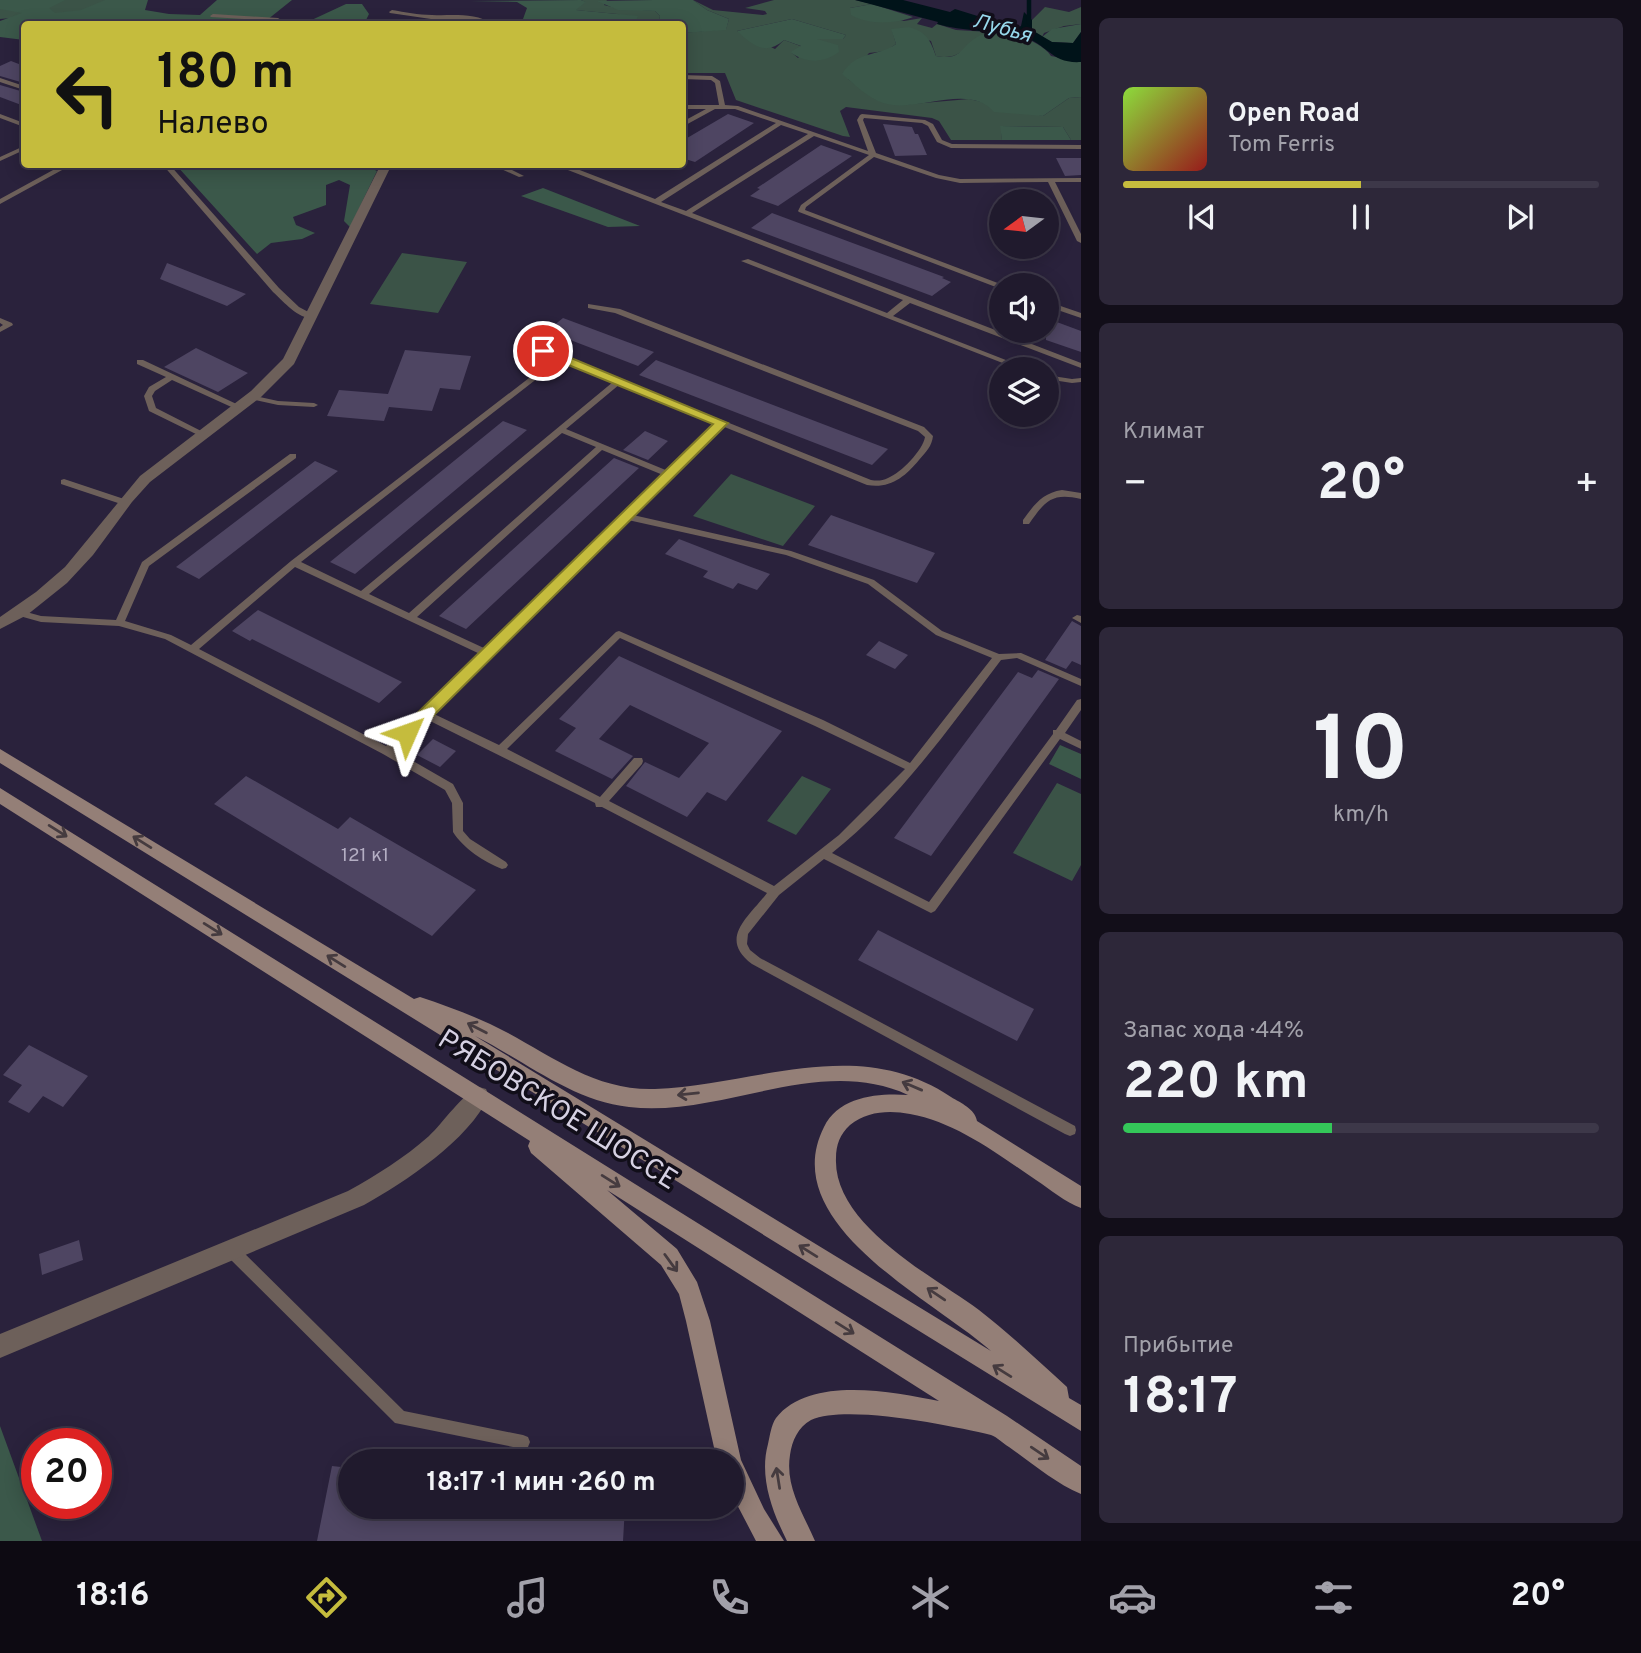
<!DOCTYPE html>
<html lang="ru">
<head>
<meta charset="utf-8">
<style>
	:root { --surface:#201a2d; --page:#2d2739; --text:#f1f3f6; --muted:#a2a1aa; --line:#3d3849; --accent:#c5bc3d }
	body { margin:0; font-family:Overpass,sans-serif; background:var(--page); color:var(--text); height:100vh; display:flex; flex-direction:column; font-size:26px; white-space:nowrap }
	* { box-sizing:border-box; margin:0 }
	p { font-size:23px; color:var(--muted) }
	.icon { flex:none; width:38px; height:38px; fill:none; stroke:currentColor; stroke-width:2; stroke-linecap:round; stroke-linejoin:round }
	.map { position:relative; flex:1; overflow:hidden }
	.details { display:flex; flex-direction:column; gap:18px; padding:18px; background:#120e19; width:560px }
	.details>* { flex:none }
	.banner { position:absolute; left:21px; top:21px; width:665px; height:147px; border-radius:7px; box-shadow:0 4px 18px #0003,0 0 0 2px var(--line); background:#c5bc3d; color:#111; overflow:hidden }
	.needle { width:46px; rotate:255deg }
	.buttons { position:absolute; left:989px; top:189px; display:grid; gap:14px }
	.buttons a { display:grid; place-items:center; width:70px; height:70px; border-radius:50%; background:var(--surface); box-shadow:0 4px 18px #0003,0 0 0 2px var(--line); font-size:35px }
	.speed { position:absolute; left:21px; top:1428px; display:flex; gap:14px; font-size:35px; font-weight:700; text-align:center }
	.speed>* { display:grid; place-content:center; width:91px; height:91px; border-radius:50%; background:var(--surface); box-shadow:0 4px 18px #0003,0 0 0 2px var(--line); line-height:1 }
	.speed .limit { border:10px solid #d22; background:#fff; color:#111 }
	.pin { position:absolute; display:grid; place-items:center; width:60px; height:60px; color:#fff; margin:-30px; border:4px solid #fff; border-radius:50%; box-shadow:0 2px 7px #0007 }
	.me { position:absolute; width:77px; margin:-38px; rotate:47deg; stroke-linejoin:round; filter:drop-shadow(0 0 5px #0008) }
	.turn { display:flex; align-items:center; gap:24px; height:147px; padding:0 21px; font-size:32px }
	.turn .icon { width:91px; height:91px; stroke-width:2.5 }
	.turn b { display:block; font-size:49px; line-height:60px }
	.big { font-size:52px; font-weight:700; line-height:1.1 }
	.details .widget { flex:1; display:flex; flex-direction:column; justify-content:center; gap:10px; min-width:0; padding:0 24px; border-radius:10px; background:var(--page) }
	.details .dial { align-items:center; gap:0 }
	.dial b { font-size:91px; line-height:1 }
	.song { display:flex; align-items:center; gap:21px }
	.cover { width:84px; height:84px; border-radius:10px; background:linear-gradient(135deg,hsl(90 70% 55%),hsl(0 70% 35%)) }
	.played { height:7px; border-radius:4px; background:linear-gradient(90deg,var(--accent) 50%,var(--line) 50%) }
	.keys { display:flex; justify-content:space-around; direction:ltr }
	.heat { display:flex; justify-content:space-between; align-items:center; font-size:38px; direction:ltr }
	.charge { height:10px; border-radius:5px; background:linear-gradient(90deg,#34c759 44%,var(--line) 0) }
	.trip { position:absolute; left:338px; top:1449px; width:406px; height:70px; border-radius:35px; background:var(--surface); box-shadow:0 4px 18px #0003,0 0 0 2px var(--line); font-weight:700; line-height:70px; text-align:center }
	.tabs { display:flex; height:112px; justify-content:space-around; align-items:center; background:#0d0a12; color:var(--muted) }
	.tabs .icon { width:49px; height:49px }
	.tabs .current { color:var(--accent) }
	.tabs b { font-size:32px; color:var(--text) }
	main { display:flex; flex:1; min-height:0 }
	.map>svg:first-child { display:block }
	.green { fill:#3b5347; fill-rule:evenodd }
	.forest { fill:#3b584a }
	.water { fill:#001319 }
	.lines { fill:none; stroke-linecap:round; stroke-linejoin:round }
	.stream { stroke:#001319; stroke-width:4.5 }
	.building { fill:#4e4562 }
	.lane { fill:#6d605a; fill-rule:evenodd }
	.street { fill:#6d605a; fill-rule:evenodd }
	.secondary { fill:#947f77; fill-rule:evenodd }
	.oneway { stroke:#453b3f }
	.route { fill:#c5bc3d; stroke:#807a28; stroke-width:2 }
	.labels { text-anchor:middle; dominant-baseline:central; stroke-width:7; stroke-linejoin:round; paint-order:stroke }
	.number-label { font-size:19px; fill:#b4aec3 }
	.far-water-label { font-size:21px; font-style:italic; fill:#97d9ec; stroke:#110e19 }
	.near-street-label { font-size:28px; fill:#d6d1e3; stroke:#110e19 }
</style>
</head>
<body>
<main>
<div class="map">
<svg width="1081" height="1541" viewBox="0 0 1081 1541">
	<rect width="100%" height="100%" fill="#2a223c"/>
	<!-- green -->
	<path class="green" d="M0,0H110L78,12L0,19Z
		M581,0H625H607L604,5L616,8L655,11L660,16L658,24H604L636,21L617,14L575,10L585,2Z
		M693,0L713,10L763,15L767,14L765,11L745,8L774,0H855L872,4L850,8L904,21L922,18L917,24L932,28L937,24L956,30L989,32C967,41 963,62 936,56L931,41L892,30L896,44L886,51L869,53L848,79L875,99L900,105L969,99L1043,116L1069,98L1081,97V140H1071L1063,127L1001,126L1002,140H951L939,121L932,118L846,107L840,111L850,137L843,136L736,100L725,73H683L682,33L726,29L729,19L707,10ZM792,19L846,35L843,39L819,37L798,58L791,52L803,47L784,40L775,49L737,31Z
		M1045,7L1069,12L1081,7V24L1064,26L1044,33L1042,37L1032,30V20Z
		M402,253L467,262L438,313L370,304Z
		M731,474L815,506L783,546L693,516Z
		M802,776L831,789L796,835L767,821Z
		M1057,783L1081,794V865L1072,881L1013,853Z"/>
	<!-- forest -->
	<path class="forest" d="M0,0H65L49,8L55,13L81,10L105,0H148L145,10L169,14L200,15L217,0H292L262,24H24V40L0,37V21L22,13L0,9Z
		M581,0L586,2L576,10L638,16L636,21L604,24H533L523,19L527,8L517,2L470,1Z
		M654,0H693L707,10L729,19L726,30L683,33L682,24H658L660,16L655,11L618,10L597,1Z
		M346,4H362L369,14L364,24H303Z
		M872,4L913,17C896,24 867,25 851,15L850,8Z
		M792,19L846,35L843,39H817L838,45L839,52C824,63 806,64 790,52L801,46L784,40C766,56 753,46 737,31Z
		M1081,24V32L1073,43L1052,42L1042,37L1052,29Z
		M909,27C926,32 930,39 936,56C962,61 959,48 977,37C995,26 1039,38 1051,56L1081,62V97L1069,98L1043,116L994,112C968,82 917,114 883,103C868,98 854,84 842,74C857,50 875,58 896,44L891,29Z
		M1000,126L1063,127L1071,140H1002Z
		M362,164L377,171L350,227L344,221L350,185L339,180L326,185V205L293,217L296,225L315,233L302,239L271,243L257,254L176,165Z
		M543,188L640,226L608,227L521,196Z
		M1060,745L1081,754V779L1049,764Z
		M0,1426L42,1541H0Z"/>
	<!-- water -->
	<path class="water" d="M855,0H903L950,12L955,9L1016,28L1021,26L1024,12L1032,20V30L1052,42L1073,43L1081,32V62C1051,64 1048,44 1023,37C995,30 965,32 937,24L938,22Z"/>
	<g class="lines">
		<!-- stream -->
		<path class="stream" d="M1029,0V23"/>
	</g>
	<!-- building -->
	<path class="building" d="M11,61L24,66V83L0,76V66Z
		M0,85L24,92V106L0,97Z
		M728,114L754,123L695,162L682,158V141Z
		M883,124L912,127L915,134H918L927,155L895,156Z
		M821,145L852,156L778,206L750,196L760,189L757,188Z
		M1056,158H1081V175L1065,176Z
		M772,213L944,277L942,278L951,282L932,296L751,228Z
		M167,263L246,294L227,306L160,279Z
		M563,318L654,352L638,366L547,331Z
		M1046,318L1081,331V352L1046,340Z
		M196,348L248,373L218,392L164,367Z
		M405,350L471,356L460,390L440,388L432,411L389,407L384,421L327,416L339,390L388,394Z
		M656,360L888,449L872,465L639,375Z
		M503,421L527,430L355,574L330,562Z
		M645,431L668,441L648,460L623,450Z
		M614,458L639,468L466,629L439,616Z
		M315,461L338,471L199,579L176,567Z
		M831,515L935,553L917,583L808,545Z
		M679,539L751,567L770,574L757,590L738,583L733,589L703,577L708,571L665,554Z
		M258,610L402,682L379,703L252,639L250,641L232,631Z
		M1072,621L1081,626V665L1072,661L1066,669L1045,660Z
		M879,641L908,655L895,669L866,655Z
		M619,656L782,731L726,801L707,792L687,817L626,786L645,762L679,778L709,743L630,705L599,739L633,756L612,779L555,751L576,728L559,719Z
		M1038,670L1059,679L931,856L894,838L1018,672L1032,678Z
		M433,739L456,751L440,767L417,755Z
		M246,776L338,829L350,817L476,890L432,936L214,804Z
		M878,930L1034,1009L1017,1041L858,960Z
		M29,1045L88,1076L63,1107L43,1096L29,1113L8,1102L22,1085L3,1075Z
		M79,1240L83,1260L42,1275L39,1254Z
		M332,1466L350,1468V1507H625L623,1541H317Z"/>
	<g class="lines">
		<!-- lane -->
		<path class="lane" d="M392,10C405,12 418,15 432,15C453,16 474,12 493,24H486L469,19H431L390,13L389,12Z
			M213,14L278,18L281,20L279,24H273L274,21L211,17L210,16Z
			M682,75L712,76L720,81L725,105L738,106L868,151L857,120L860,115L862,114L925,120L933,124L942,140L952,144L1081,145V149L951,148L937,142L928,126L922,123L864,118L863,120L876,153L939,175L960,179L1081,178V182H1055L1081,234V243L1077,241L1048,182L960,183L936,178L874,157L806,207L805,210L1003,285H1001V289L799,212L798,211L801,205L869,155L814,136L692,213L1081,363V368L910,303L893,316L1029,369H1018L741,261L748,259L887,313L903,300L555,165L564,164L655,199L776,123L735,109H715L682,127V122L706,109H682V105H719L715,83L711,80L682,79ZM781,125L808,134L686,211L661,202Z
			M0,78L24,86V90L0,82Z
			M0,114L24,123V127L0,118Z
			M24,146V150L0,161V157Z
			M64,164H73L0,204V199Z
			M162,164H169L279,288L299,307L314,315V319C297,318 285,303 273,292Z
			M490,164H500L524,176L519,177Z
			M1046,301L1081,313V318L1046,306Z
			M588,304L620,309L924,427L933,436C932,446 926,452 919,460C905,477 890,489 867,485L722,426L633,515L791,551L874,580L942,631L999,654L1021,653L1081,679V686L1017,658L1001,660C949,728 899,800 832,853L929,902L1053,734V730H1056L1077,700L1081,699V710L1065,733L1081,741V749L1060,739L935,911L931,913L927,911L824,859L779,895L748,934L747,944L750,950L760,958L1075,1126L1076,1130L1075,1134L1070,1136L1065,1134L752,964C718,938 748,918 767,893L602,807H596L595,803L428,720L394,750L453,784L463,803V831L470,839L506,862L508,865L506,868L502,869C484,862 463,848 453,832L452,803L445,790L383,754L165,639L119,626L41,622L16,615L14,613L19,610L41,616L116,620L142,562L290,454H296V458L149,566L125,621L171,635L191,645L291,561L555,358L540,352V348H543L871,480C877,481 882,481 888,478C901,473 923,450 925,437L918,431L615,313L588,308ZM561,360L613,382L361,591L301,562ZM620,384L716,424L668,471L566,429ZM562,433L596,447L409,613L369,594ZM602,450L663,475L486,649L417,617ZM628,520L786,555L868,584L936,635L992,658L910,763L823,720L619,631L616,632L499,745L434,714L503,643ZM295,567L480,654L423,712L386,746L199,649ZM620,638L815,726L905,769L839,835L774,886L609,801L642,764L643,761L642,758H634L600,797L507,749Z
			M0,318L12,323L13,325L0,332V327L3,325L0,323Z
			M137,360H143L245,408L241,410H238L172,380L155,391L152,396L156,408L207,434L203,437L200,436L149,411L144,396L149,387L166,377L137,364Z
			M1046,375L1072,379L1081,378V382L1072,383L1046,379Z
			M251,395L278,401L314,403L318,405L314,407L278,405L251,399Z
			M64,479L127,500L128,502L124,505L61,484V480Z
			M1062,490L1081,493V499C1052,492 1045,501 1029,524H1023V520C1034,505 1042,493 1062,490Z
			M1077,615L1081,616V623L1072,618Z
			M232,1244L237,1246L404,1411L523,1435L528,1437L530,1442L528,1447L523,1449L395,1423L227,1256L225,1251L227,1246Z"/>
		<!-- street -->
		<path class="street" d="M381,164H392L294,364L261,397L150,482L132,502L93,555L67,583L27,615L0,629V617L36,592L65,567L140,476L251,391L283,359Z
			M479,1087L486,1089L489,1096C469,1140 405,1182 364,1205L0,1358V1334L348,1191C377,1175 404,1158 429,1136C443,1123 463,1093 479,1087Z"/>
		<!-- secondary -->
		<path class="secondary" d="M0,749L414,999L420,997C450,1007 480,1018 508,1033C556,1059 598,1091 655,1089C756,1085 858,1034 951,1097C961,1103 975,1109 977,1121L1081,1186V1208C1065,1202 1051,1190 1036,1180C999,1155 956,1122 910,1114C890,1110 867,1111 850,1125C840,1134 836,1145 836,1158C833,1225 933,1276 979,1310C1010,1334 1038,1361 1067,1387L1069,1398L1081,1405V1431L0,763ZM475,1036C525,1061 572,1101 629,1107C721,1118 819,1054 908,1095C879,1093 839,1096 824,1127C775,1224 934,1300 991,1351Z
			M0,788L1007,1416L1081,1466V1494C1055,1483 1032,1463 1009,1447C1004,1444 997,1437 991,1435C952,1426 848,1404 811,1420C798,1427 792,1441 790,1455C785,1487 803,1513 815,1541H787C772,1511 759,1477 768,1444C770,1436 771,1425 776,1418C810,1375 893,1392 939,1401L607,1190L677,1249L697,1282L710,1321L741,1460L764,1509L784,1541H756L732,1495V1461H717L686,1321L679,1294L661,1265L531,1153L528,1146L530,1141L0,804Z"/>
	</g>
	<!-- one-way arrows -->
	<defs><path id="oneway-shaft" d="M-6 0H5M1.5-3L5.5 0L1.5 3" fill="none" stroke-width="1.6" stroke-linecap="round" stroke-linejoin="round" transform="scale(1.75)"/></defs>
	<g class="oneway">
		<use href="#oneway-shaft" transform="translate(58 831) rotate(32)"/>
		<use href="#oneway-shaft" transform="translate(142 842) rotate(-148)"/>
		<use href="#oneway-shaft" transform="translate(213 929) rotate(32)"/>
		<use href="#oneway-shaft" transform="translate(336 961) rotate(-148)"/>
		<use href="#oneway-shaft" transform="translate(477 1028) rotate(-153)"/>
		<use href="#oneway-shaft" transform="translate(912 1086) rotate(-157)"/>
		<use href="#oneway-shaft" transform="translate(688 1094) rotate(174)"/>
		<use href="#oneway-shaft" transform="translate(611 1181) rotate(32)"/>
		<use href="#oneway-shaft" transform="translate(808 1251) rotate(-148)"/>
		<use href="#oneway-shaft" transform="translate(671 1263) rotate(54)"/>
		<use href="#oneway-shaft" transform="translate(936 1294) rotate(-146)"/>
		<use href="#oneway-shaft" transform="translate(845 1328) rotate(32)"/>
		<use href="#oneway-shaft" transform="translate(1002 1371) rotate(-148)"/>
		<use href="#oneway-shaft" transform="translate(1040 1453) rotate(34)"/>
		<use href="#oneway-shaft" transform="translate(778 1478) rotate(-99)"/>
	</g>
	<!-- route -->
	<path class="route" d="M539,348H547L728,423L412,737H401L399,733L401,729L713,424L539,353Z"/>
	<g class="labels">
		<!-- number labels -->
		<g class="number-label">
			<text x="365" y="856">121 к1</text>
		</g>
		<!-- far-water labels -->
		<g class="far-water-label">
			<text transform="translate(1002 29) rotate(15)">Лубья</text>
		</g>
		<!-- near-street labels -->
		<g class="near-street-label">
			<text transform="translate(557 1111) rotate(32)">РЯБОВСКОЕ ШОССЕ</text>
		</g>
	</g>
</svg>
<div class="buttons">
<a><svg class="needle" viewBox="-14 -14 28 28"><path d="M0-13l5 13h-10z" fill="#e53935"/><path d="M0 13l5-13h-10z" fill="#a2a1aa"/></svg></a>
<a><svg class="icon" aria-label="sound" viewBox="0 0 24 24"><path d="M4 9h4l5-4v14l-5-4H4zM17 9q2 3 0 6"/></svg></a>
<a><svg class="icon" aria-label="layers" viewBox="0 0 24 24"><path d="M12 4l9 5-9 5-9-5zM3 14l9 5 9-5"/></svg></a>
</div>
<div class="speed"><div class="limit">20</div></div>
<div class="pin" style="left:543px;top:351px;background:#d93025"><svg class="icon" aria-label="arrive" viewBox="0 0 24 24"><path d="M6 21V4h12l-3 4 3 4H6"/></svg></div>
<svg class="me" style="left:407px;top:733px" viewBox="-20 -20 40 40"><path d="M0-17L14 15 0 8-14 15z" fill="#c5bc3d" stroke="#fff" stroke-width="4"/></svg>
<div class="trip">18:17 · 1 мин · 260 m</div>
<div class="banner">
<div class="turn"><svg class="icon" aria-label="left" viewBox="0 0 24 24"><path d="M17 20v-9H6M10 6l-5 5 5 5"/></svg><div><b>180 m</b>Налево</div></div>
</div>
</div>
<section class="details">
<div class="widget">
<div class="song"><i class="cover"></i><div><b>Open Road</b><p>Tom Ferris</p></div></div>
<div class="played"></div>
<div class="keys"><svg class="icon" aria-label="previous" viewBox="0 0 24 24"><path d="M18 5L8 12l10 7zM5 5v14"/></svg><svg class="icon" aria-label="pause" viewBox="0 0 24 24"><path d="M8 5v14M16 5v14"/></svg><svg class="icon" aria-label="next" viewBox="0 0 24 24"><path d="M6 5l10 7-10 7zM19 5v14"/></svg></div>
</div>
<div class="widget"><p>Климат</p>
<div class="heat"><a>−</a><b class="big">20°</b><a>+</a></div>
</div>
<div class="widget dial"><b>10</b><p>km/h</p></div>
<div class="widget"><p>Запас хода · 44%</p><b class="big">220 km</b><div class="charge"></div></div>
<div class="widget"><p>Прибытие</p><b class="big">18:17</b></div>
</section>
</main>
<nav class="tabs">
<b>18:16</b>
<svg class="icon current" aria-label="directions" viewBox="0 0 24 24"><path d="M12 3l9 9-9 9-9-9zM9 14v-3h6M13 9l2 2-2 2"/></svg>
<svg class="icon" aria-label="music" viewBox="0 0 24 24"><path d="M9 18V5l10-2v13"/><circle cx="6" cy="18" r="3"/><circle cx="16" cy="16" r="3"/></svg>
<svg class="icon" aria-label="phone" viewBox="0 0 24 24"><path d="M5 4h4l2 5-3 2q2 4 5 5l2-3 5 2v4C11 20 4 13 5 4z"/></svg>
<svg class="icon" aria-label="climate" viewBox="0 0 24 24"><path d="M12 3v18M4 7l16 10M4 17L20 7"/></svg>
<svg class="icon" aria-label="car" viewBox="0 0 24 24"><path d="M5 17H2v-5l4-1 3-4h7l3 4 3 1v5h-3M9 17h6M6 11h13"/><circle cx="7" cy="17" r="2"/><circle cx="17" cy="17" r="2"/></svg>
<svg class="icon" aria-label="filters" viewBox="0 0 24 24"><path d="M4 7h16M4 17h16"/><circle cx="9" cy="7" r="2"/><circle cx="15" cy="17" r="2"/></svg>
<b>20°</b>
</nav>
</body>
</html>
